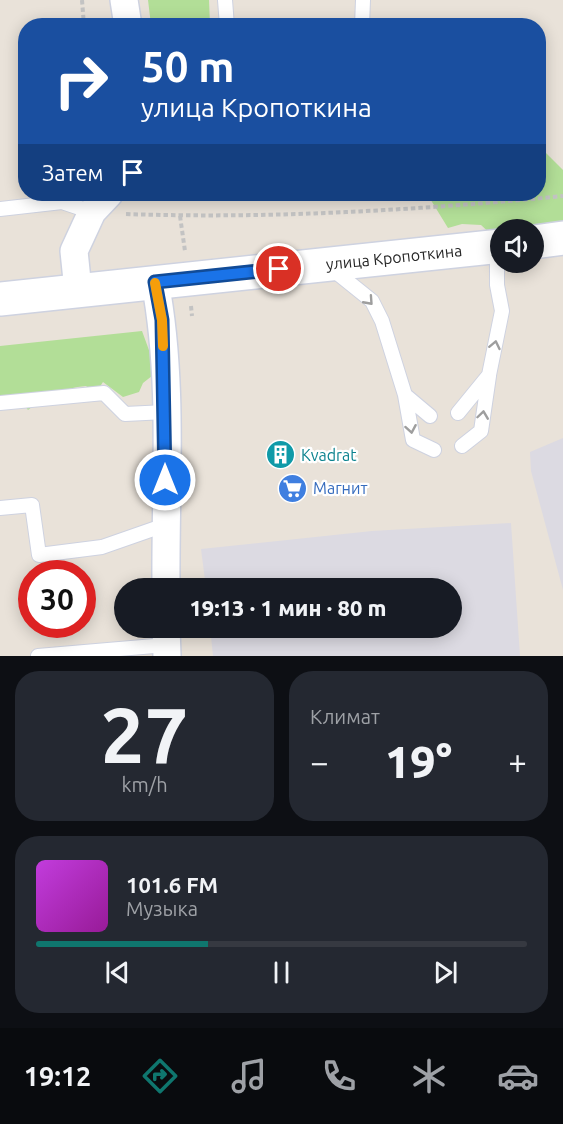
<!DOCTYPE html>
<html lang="ru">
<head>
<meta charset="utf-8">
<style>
	:root { --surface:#171b24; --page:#242831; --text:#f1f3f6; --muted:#9ea1a6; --line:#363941; --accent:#0f766e }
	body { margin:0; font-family:Ubuntu,sans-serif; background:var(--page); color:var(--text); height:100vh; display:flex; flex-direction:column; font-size:22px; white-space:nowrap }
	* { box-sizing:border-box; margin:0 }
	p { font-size:20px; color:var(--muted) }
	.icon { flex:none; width:33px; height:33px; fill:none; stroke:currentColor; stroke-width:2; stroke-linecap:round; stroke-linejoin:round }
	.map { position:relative; height:656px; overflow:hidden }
	.panel { display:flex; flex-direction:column; gap:15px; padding:15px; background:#0d0f14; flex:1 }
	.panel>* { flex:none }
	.hud { position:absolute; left:18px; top:18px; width:528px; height:183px; border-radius:24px; box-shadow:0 3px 15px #0003; background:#1a4fa0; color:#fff; overflow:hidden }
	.fabs { position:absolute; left:490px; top:219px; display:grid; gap:12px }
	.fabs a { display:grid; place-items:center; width:54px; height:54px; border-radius:50%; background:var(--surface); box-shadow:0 3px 15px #0003; font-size:30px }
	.speed { position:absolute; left:18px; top:560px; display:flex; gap:12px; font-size:30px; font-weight:700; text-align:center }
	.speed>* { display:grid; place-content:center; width:78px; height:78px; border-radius:50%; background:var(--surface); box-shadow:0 3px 15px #0003; line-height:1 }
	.speed .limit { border:9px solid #d22; background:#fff; color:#111 }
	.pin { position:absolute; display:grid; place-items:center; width:51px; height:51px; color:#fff; margin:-26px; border:3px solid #fff; border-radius:50%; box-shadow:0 2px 6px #0007 }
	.me { position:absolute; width:66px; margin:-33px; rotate:0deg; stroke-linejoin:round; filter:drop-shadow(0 0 4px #0008) }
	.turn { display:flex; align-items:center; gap:21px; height:126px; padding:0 24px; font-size:27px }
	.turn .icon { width:78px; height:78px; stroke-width:2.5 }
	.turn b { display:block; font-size:42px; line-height:51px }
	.then { display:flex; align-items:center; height:57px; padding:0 24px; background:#0003; gap:12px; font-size:22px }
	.big { font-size:45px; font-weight:800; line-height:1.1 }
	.panel .card { flex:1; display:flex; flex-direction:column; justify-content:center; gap:9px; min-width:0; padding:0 21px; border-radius:24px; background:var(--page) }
	.panel .dial { align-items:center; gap:0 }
	.dial b { font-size:78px; line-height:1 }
	.song { display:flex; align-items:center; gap:18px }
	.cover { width:72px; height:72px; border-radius:9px; background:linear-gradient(135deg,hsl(290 70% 55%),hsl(300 70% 35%)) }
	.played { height:6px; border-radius:3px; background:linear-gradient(90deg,var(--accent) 35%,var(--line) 35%) }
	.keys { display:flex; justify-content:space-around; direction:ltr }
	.heat { display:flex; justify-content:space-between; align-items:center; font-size:33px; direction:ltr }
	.panel .tiles { flex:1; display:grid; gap:15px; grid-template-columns:1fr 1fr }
	.card:last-child { grid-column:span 2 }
	.trip { position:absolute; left:114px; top:578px; width:348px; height:60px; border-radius:30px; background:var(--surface); box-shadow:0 3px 15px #0003; font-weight:800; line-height:60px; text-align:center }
	.dock { display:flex; height:96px; justify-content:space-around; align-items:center; background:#090b0e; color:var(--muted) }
	.dock .icon { width:42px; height:42px }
	.dock .active { color:var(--accent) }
	.dock b { font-size:27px; color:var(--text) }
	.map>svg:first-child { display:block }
	.industrial { fill:#dcdae2 }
	.green { fill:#b2de97 }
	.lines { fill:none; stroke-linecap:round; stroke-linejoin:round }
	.lane-casing { stroke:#ced2e0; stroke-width:16 }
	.street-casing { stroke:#ced2e0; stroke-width:30 }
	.secondary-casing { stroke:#ced2e0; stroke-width:36 }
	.path { stroke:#c3c3c3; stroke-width:4; stroke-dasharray:4.5 3; stroke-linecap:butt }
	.lane { stroke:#fff; stroke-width:14 }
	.street { stroke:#fff; stroke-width:27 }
	.secondary { stroke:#fff; stroke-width:33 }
	.oneway { stroke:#9e9e9e }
	.route-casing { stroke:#114b97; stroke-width:15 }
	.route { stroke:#1a73e8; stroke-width:10 }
	.slow { stroke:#f59e0b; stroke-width:10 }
	.labels { text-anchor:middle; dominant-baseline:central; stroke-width:4.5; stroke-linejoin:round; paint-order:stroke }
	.street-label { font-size:16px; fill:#272727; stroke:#fff }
	.culture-label { font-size:16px; fill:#0d838f; stroke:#fff; text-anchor:start }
	.shop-label { font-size:16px; fill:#366cbe; stroke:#fff; text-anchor:start }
</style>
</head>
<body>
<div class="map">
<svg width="563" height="656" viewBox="0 0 563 656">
	<rect width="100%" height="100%" fill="#e9e2d9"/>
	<!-- industrial -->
	<path class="industrial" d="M563,438V590L531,471L530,452Z
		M511,523L520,656H213L210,627H452V588H206L201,549L372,531Z"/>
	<!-- green -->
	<path class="green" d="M148,0H209L210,25H151Z
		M539,146L563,170V220L551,232L501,230V238L494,237L481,225L462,224L448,228L429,197L400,195L538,194Z
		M142,331L157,372L143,383L139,392L123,397L103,382L95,394L86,386C63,388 46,396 28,410L21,401L0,411V346Z"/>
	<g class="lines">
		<defs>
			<path id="lane" d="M225,0L227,26
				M362,26L363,0
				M0,209L62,202L92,212
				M331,268L372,301L382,321L405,395L430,416
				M405,395L413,440L434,450
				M0,403L104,393L125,414L166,412
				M458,413L489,375L502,311L497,285V246
				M462,446L481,431L489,376
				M0,508L32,505L39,555L102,547L165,525
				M38,656L166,645"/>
			<path id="street" d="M124,0L128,26
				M155,282C174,382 165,487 166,588
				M78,290L74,251L92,212L109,194
				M166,627L167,656"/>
			<path id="secondary" d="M534,242L563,238
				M0,299L501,246"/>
		</defs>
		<!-- lane casing -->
		<use href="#lane" class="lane-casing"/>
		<!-- street casing -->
		<use href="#street" class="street-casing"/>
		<!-- secondary casing -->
		<use href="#secondary" class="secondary-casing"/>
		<!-- path -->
		<path class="path" d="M82,0L84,26
			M126,214C272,219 418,210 563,196
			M180,216L185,251
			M191,306L192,316"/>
		<!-- lane -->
		<use href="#lane" class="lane"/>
		<!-- street -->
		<use href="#street" class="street"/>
		<!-- secondary -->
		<use href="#secondary" class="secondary"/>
	</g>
	<!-- one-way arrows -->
	<defs><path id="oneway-chevron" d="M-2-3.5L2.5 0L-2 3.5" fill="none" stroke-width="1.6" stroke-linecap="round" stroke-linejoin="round" transform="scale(1.5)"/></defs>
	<g class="oneway">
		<use href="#oneway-chevron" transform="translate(369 301) rotate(48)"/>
		<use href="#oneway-chevron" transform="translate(495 345) rotate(-78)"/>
		<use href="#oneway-chevron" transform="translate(483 415) rotate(-82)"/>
		<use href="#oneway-chevron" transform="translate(411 429) rotate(80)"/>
	</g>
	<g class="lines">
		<defs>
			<path id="route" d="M165,480L162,320L155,282L279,269"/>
		</defs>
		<!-- route casing -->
		<use href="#route" class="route-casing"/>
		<!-- route -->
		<use href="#route" class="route"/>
		<!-- slow -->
		<path class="slow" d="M155,283L162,320L163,346"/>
	</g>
	<!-- icons -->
	<defs>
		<symbol id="building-disc" viewBox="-11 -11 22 22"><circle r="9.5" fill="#0f9aa8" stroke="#fff"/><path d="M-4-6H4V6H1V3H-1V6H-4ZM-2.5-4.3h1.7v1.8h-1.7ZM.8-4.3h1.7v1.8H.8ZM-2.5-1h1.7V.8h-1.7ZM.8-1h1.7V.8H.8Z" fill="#fff"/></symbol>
		<symbol id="supermarket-disc" viewBox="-11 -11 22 22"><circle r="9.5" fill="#3f7fe0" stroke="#fff"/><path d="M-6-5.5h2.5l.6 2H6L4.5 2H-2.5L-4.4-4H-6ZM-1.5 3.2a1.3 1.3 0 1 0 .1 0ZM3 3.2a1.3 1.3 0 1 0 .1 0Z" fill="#fff"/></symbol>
	</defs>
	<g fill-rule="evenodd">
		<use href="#building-disc" x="264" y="438" width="33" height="33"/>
		<use href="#supermarket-disc" x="276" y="472" width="33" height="33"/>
	</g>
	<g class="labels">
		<!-- street labels -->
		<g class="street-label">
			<text transform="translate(394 257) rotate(-6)">улица Кропоткина</text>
		</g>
		<!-- culture labels -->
		<g class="culture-label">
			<text x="301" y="455">Kvadrat</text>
		</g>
		<!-- shop labels -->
		<g class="shop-label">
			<text x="313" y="488">Магнит</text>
		</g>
	</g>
</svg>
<div class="fabs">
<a><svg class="icon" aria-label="sound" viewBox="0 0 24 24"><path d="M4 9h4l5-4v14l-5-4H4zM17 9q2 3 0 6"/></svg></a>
</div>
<div class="speed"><div class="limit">30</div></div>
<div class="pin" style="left:279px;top:269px;background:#d93025"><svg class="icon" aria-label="arrive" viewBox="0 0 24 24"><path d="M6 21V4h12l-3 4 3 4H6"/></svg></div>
<svg class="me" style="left:165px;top:480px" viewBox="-20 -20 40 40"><circle r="17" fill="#1a73e8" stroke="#fff" stroke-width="3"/><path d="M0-11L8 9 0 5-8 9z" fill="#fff"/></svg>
<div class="trip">19:13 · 1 мин · 80 m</div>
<div class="hud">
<div class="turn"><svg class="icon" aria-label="right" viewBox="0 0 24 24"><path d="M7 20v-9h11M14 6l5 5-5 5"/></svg><div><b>50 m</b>улица Кропоткина</div></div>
<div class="then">Затем<svg class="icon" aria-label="arrive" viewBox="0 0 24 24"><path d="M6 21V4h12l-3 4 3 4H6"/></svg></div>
</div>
</div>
<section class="panel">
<div class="tiles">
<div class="card dial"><b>27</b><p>km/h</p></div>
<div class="card"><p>Климат</p>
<div class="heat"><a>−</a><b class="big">19°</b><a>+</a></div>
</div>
<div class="card">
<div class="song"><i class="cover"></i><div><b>101.6 FM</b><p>Музыка</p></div></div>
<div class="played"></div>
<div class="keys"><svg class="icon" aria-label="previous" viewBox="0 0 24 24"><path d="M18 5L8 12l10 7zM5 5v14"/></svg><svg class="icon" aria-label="pause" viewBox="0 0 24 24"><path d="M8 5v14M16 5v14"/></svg><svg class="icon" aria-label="next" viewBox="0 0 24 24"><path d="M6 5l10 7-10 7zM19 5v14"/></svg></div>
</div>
</div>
</section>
<nav class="dock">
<b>19:12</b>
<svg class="icon active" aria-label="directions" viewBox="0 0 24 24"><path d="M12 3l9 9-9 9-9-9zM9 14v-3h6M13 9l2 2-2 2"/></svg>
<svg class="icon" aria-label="music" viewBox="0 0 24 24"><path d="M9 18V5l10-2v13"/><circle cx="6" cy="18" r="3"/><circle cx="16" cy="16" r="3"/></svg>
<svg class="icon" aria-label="phone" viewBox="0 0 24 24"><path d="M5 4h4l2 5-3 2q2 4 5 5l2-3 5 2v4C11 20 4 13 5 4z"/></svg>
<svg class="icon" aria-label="climate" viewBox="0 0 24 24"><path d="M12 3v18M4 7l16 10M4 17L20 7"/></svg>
<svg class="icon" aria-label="car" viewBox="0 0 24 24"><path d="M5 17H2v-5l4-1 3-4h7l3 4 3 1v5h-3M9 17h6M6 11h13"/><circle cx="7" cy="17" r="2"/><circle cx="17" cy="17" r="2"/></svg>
</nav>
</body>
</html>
